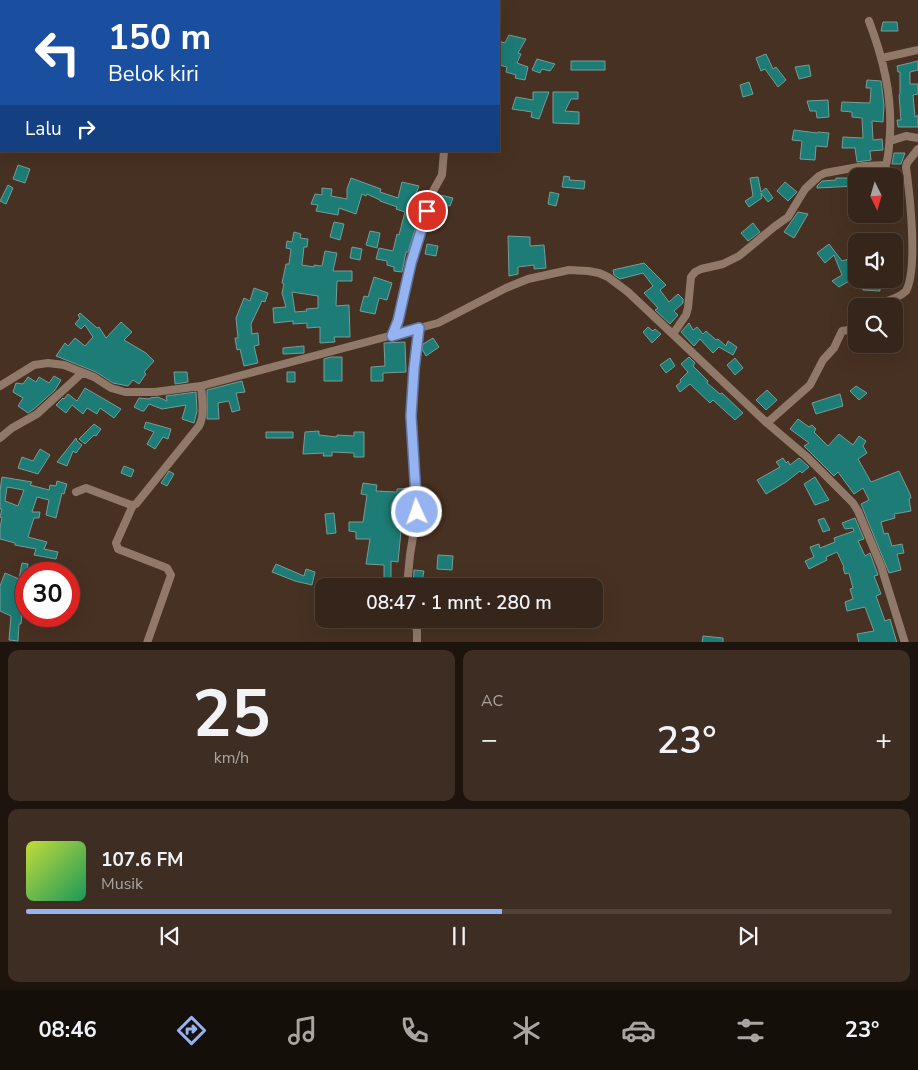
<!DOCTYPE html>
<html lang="id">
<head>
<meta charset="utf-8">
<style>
	:root { --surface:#35251a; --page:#3d2d23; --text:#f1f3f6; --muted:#aaa5a2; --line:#4f4239; --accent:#95b2f1 }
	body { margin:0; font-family:"Nunito Sans",sans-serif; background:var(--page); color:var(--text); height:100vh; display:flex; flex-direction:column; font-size:19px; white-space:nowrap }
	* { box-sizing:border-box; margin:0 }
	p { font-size:16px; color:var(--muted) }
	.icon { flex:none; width:28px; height:28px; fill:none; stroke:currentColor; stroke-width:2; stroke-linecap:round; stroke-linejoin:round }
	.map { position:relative; height:642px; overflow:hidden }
	.sheet { display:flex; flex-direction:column; gap:8px; padding:8px; background:#1d140e; flex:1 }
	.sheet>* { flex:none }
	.hud { position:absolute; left:0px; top:0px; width:500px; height:152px; box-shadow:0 5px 20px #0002,0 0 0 1px var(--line); background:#1a4fa0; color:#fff; overflow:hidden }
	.needle { width:32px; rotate:175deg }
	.buttons { position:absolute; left:848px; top:168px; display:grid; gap:10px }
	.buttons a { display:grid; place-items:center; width:55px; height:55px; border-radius:10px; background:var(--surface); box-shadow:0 5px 20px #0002,0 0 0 1px var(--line); font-size:25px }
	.speed { position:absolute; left:15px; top:562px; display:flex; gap:10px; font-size:25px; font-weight:700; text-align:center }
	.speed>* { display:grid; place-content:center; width:65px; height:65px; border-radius:50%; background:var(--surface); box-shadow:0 5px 20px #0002,0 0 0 1px var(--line); line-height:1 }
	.speed .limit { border:8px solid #d22; background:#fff; color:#111 }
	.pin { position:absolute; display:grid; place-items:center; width:42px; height:42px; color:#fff; margin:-21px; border:2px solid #fff; border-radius:50%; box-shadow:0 1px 5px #0007 }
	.me { position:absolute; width:55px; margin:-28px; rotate:357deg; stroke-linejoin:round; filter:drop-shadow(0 0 4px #0008) }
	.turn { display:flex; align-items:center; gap:18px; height:105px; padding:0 25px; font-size:22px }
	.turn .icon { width:65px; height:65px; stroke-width:2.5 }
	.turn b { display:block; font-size:35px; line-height:42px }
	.then { display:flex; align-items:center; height:48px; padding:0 25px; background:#0003; gap:10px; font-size:19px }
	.big { font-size:38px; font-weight:600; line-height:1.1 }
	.sheet .tile { flex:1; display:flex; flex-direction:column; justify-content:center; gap:8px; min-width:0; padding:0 18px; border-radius:10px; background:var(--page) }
	.sheet .dial { align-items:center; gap:0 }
	.dial b { font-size:65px; line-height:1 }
	.song { display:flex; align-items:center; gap:15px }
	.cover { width:60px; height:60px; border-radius:8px; background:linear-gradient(135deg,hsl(70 70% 55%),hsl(150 70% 35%)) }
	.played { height:5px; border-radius:2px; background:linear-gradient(90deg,var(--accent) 55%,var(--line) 55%) }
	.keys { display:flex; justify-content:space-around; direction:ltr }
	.heat { display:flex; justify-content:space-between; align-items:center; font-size:28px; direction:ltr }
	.sheet .tiles { flex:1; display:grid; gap:8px; grid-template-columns:1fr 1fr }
	.tile:last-child { grid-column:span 2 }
	.trip { position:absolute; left:315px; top:578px; width:288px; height:50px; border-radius:10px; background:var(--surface); box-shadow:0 5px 20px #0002,0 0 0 1px var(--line); font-weight:600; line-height:50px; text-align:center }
	.tab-bar { display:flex; height:80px; justify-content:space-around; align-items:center; background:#150f0a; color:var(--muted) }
	.tab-bar .icon { width:35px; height:35px }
	.tab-bar .current { color:var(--accent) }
	.tab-bar b { font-size:22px; color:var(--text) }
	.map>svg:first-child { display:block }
	.building { fill:#1d7c75; stroke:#789c98; fill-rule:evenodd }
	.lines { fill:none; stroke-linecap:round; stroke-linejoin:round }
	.minor { stroke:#917969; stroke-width:8 }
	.route-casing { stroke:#61749d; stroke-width:12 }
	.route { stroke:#95b2f1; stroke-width:9 }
</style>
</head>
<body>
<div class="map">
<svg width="918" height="643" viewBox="0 0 918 643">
	<rect width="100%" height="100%" fill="#473122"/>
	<!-- building -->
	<path class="building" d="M883,22H897L898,31H881Z
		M509,35L526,39L518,53L521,54L517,63L528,67L525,80L515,78L516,75L506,72L507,67L499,65V41L505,43Z
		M766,54L773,69L776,67L786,80L778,87L765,69L761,71L756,58Z
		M537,59L555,64L550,71L542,69L540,73L532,70Z
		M571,61H605V70H571Z
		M918,61V70L910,72V84H918V94L913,95L915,117L918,115V127H898L897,120H901L899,95L900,94V72H898L897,66Z
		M809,65L811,76L799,79L795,67Z
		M867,80L881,81L884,105L883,122L872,121L873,140L882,139L883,150L870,151L871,160L857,162L855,148H842L843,137L863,138L862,118L852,117V112L841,111L842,102L870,103L871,88H866Z
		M749,82L753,94L743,97L740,85Z
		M533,92H549L539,119L531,117L532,112L512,109L516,97L533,100Z
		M553,92H578V99H571L565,111L579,112V124L553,123Z
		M828,100L829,117L817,118L816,111H810L807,101Z
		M794,130L817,133L818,132L829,133L827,147L816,146L815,160L800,159L802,141L792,140Z
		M894,153H905L901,164H892Z
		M18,165L30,169L25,183L13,179Z
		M564,176L570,177L569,180L585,181L584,189L562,187Z
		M758,177L761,192L766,188L773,198L768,202L761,193L762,198L749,207L745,201L753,196L750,178Z
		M351,178L381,189L380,192L398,198L402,182L419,186L410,209L419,213L414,223H417L408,252H406L402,272L394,271V267L387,265V261L376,259L379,248L393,251L397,234L399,235L405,212L396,209L397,207L380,201V200L367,194L366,196L362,194L356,214L339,208L338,215L316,211L318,205L311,204L315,194L322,195V188L332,189L331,196L347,199V189Z
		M836,178H856V186L817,188V186L822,181L836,180Z
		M785,182L797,192L788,201L777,191Z
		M8,185L13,188L6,204L0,201Z
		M550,192L559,194L556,206L548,204Z
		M440,195L453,198L450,206L437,204Z
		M798,212L808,214L794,238L784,232Z
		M334,222L344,224L340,240L330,237Z
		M753,223L760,232L748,241L741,233Z
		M370,231L380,233L377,248L366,245Z
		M294,232L301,234L300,238L308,239L307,247H304L302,265L314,267V265L322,266L325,251L337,253L333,271H352V281H337L336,306L349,305L350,337H334L335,342L320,343V327L307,328V323L293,324V321L274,323L273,308L286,307L282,293L284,284L282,283L286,264H289L291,249L286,248L287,241L292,242ZM292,292L318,296V308L306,309L307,311L295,312Z
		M508,236L530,237V246L544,245L546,268L534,269V265L518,267V274L509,276Z
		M427,244L438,246L436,256L425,254Z
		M829,244L842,261L856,257V277L839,287L832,281L842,275L834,255L825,263L817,253Z
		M352,247L362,249L360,260L350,258Z
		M644,263L666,285L660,290L669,302L678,294L683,299V303L674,311L678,315L670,324L655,310L658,308L644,293L653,286L643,273L620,279L614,275L613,270Z
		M374,277L392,283L387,300L379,298L375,314L360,311L364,296L368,297Z
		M859,281L880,283V291L863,290Z
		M254,288L268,293L265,302L262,301L251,324L252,334L258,333L259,345L254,346L258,363L244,366L240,349L237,350L235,338H238L236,318L244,298L250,301Z
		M80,313L97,328L99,327L106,338L121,322L132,332L124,340L146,353L154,361L144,372L146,374L139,384L133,380L128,386L113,383L96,372L56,356L65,343L68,346L75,338L85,346L93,337L85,325L81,329L75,324L80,318L78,315Z
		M689,323L693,330L697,327L703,334L706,331L716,340L718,339L726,346L728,341L737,347L733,355L719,347L713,353L700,339L694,346L681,332Z
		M648,327L653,331L655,329L661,334L652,343L643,332Z
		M433,338L439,347L426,356L422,349L423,344Z
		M405,342L406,372L383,373V381H371V367L385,366L384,343Z
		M304,346V353L283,354V348Z
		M331,357H342V381H324V359Z
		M689,357L695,363L693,366L708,381L707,383L720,394L722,393L743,413L735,420L713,400L710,403L690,384L680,392L676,386L681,382L680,380L688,372L681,364Z
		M670,358L675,366L666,373L660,365Z
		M735,358L743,368L735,375L727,365Z
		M174,372H187L188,382L175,384Z
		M287,372H295V382H287Z
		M54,376L61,380L55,390L34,409L28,413L18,406L23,398L13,392L16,383L23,384L28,377L36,382L39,377L49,383Z
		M242,381L245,392L236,393L240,410L232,412L229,401L218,403L219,419H207V390Z
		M856,386L867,393L859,400L850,391Z
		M85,388L121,409L114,418L100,408L97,414L87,408L83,414L72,405L66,413L56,405L63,398L64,399L68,394L77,401Z
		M767,390L777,400L766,410L756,400Z
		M196,392L197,411L194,423L182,419L186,405L162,409L149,404L144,411H142L134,407L139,398L149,399L150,398L158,397L167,401L166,396Z
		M840,394L843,406L816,414L812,403Z
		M798,419L809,427L812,425L816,429L814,432L828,446L839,434L853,445L859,436L866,441L863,446L867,453L858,459L871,482L899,471L910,494L911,498L909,499L911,511L894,514L895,518L881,522L884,534L888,533L892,546L902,544L904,553L897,554L901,570L889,573L861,504L869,500L863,488L854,494L838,472L834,476L804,446L809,443L790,429Z
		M146,422L171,429L168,439L163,437L155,449L147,444L154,432L144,428Z
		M94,424L101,429L96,436L94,435L85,444L79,439Z
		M319,431V435L337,437V435L354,436V432H364V457H354V453L332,452V456H323L324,453L303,454L305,432Z
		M266,432H293V438H266Z
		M76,438L77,441L82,445L76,453L73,451L67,466L57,462Z
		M40,449L50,455L38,474L18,468L22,457L33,461Z
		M783,458L786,463L788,461L790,465L799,458L809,467L802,473L800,471L786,482L766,494L757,480L780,467L776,462Z
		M124,466L134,470L131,477L121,473Z
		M169,471L174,474L167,486L161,483Z
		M2,477L32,482L30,485L49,490L50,485L56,486L57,481L67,484L64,494L62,493L56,518L46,515L49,500L37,497L32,512H40L39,518H34L28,537L47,542L44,549L58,552L56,559L34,555L36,549L15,545V543L0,539V527L2,518L0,517L2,509H0V491ZM7,487L24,490L18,506L5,501Z
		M815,477L829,500L815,505L804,484Z
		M363,483L377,485L376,491L397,492V489L410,488V502H409L408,510H403L398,562L391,561V580L402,581L401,586H384V565L366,564L370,539H356V532L349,531V522H363L367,495L361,494Z
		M334,513L336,533L327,534L325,514Z
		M824,518L830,530L823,532L818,520Z
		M855,518L864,539L858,541L865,556L870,553L878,575L874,576L881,594L876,596L885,621L890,619L897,643H859L857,634L874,631L865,607L847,611L845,602L853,599L850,589L853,588L849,573L845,574L843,568L844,567L837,552L826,557L827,560L809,569L805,561L814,557L810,547L819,544L820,548L835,542L834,538L854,531L853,528L845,529L842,523Z
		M438,555L453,556L452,570L437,569Z
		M22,563L28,564L21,606L25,607L24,615L22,614L21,624H19L18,641L9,640L11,616L0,611V586L5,573L19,579Z
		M276,564L304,576L306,569L315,572L312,585L295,581L272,572Z
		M414,570L424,571L421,586H413Z
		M703,636L723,638V643H702Z"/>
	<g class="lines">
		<!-- minor -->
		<path class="minor" d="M390,0L391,1
			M27,1V0
			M482,1V0
			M882,58L918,50
			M0,74L1,71
			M890,141L906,136L918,138
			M875,306C885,300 897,300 906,291C918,269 910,196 906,167L907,163L918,149
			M673,334L686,315L688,308L691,277L695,272L701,269L723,264L739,256L774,227L788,217L805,189L819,176L825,173L864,166L886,165C889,155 889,144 890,134C892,94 883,58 869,21
			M392,336L398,321L411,263L432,193L442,175L444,151
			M0,386L34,365L48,363L64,365L94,377L111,388L125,392H155L201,386L438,323L506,288L528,279L569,270L588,271L599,273L608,277L628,292L767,423L807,457L853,503L858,511L881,566L905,643
			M767,423L810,385L823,360L834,348L842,331L856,329
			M0,438L12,428L37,414L82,373
			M76,492L86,488L131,505L136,504L199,426C205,415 202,398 201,386
			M133,505L116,543L118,549L167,568L171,575L147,643
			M407,586L410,555L417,512L411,416L414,369L419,328
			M414,619L417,631V643"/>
	</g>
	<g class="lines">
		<defs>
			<path id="route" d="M417,512L411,416L414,369L419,328L392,336L398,321L411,263L427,211"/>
		</defs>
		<!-- route casing -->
		<use href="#route" class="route-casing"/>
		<!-- route -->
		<use href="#route" class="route"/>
	</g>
</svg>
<div class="buttons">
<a><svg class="needle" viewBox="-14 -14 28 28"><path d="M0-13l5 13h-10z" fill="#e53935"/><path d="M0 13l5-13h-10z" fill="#aaa5a2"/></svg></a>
<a><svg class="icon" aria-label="sound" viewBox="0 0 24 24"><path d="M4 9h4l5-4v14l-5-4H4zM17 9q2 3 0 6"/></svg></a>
<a><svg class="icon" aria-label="search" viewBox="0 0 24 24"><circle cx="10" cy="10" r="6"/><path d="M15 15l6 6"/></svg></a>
</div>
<div class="speed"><div class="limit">30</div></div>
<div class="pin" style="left:427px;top:211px;background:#d93025"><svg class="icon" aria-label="arrive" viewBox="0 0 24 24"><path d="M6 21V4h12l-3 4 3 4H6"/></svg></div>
<svg class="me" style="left:417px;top:512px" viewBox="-20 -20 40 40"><circle r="17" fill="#95b2f1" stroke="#fff" stroke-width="3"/><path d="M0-11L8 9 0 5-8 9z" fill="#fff"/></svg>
<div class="trip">08:47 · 1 mnt · 280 m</div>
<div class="hud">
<div class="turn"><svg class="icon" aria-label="left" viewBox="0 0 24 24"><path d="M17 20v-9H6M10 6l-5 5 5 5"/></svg><div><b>150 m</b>Belok kiri</div></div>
<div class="then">Lalu<svg class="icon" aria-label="right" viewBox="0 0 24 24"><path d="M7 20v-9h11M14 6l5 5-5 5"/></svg></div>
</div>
</div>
<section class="sheet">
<div class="tiles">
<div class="tile dial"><b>25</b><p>km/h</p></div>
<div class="tile"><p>AC</p>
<div class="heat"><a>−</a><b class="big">23°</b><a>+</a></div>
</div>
<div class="tile">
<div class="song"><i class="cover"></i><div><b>107.6 FM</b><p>Musik</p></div></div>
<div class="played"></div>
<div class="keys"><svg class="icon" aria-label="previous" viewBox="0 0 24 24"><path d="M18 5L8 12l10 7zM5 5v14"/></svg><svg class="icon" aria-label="pause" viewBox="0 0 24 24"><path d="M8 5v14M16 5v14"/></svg><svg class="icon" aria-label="next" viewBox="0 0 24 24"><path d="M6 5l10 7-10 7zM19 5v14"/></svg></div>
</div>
</div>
</section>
<nav class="tab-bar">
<b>08:46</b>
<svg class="icon current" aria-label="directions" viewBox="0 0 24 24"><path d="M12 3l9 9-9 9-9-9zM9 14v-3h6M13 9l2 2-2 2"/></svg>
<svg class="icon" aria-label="music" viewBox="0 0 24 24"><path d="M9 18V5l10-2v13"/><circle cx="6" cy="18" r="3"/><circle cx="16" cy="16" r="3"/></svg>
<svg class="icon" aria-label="phone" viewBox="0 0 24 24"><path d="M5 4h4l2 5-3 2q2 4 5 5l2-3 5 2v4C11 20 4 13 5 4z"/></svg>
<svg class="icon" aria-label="climate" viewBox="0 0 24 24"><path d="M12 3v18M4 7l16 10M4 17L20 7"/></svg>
<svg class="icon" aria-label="car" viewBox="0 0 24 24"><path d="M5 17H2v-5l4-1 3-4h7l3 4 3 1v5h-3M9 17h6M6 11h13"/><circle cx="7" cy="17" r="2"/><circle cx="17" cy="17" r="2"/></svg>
<svg class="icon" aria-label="filters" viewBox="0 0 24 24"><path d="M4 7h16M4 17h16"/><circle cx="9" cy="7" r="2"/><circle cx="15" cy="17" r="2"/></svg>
<b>23°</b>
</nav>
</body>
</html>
